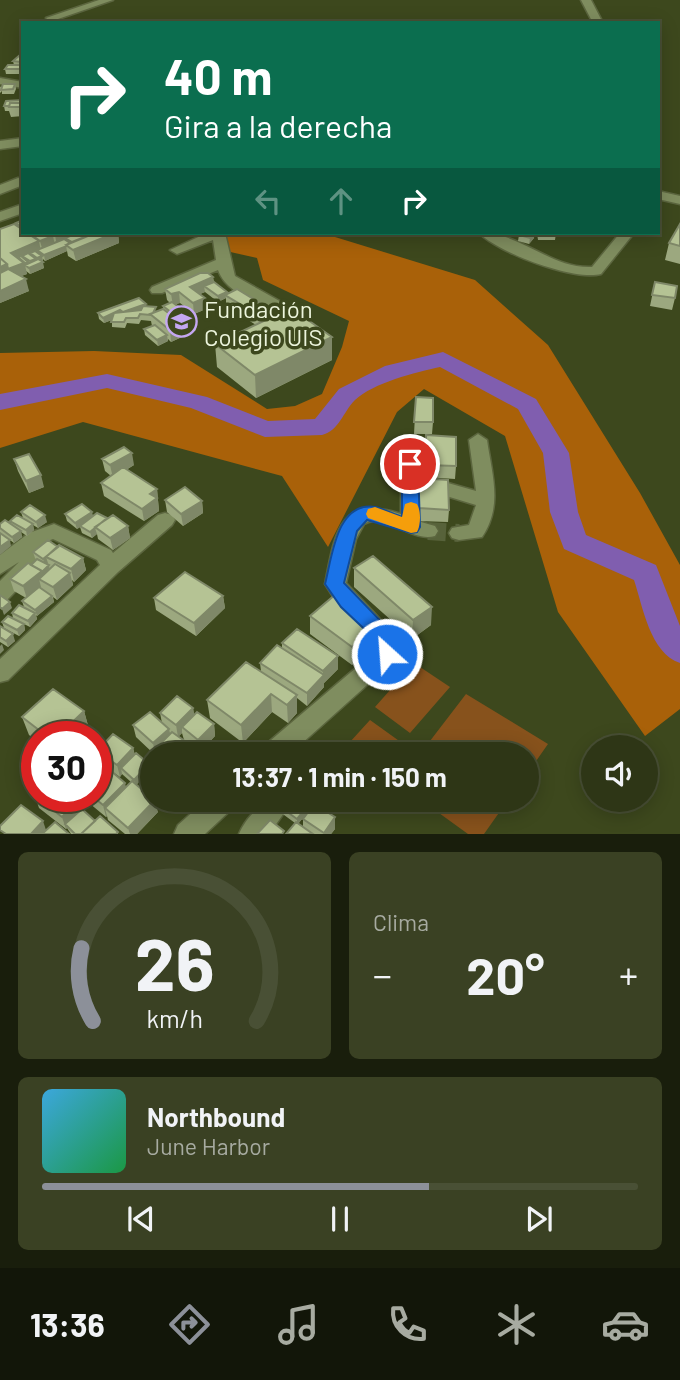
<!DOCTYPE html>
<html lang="es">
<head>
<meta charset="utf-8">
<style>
	:root { --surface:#2e3616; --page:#3a4123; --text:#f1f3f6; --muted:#a7aba1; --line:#495035; --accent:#8c9099 }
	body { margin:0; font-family:Barlow,sans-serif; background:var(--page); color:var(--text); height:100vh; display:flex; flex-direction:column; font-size:26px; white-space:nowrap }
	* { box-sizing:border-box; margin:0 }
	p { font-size:23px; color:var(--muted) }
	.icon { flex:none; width:38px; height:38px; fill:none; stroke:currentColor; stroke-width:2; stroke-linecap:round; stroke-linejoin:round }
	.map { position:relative; height:834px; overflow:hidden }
	.panel { display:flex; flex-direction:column; gap:18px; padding:18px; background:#191e0c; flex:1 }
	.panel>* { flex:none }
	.top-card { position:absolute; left:21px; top:21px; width:639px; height:214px; border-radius:0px; box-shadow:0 4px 18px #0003,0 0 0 2px var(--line); background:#0b6e4f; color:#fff; overflow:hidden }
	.buttons { position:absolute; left:581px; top:735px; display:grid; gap:14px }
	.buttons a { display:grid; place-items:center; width:77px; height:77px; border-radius:50%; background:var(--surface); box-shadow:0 4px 18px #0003,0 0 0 2px var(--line); font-size:35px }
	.speed { position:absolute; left:21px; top:721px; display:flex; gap:14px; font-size:35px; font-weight:700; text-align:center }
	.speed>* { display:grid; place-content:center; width:91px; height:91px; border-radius:50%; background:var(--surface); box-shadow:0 4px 18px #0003,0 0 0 2px var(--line); line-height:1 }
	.speed .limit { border:10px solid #d22; background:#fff; color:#111 }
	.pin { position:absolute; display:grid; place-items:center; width:60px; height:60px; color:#fff; margin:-30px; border:4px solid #fff; border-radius:50%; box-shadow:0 2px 7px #0007 }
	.me { position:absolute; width:77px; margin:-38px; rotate:334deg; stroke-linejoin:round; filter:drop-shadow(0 0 5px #0008) }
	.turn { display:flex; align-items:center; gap:24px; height:147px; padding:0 28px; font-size:32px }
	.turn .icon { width:91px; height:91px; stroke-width:2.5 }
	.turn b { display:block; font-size:49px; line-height:60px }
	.lanes { display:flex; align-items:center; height:66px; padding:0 28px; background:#0003; justify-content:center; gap:35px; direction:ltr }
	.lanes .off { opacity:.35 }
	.big { font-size:52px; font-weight:700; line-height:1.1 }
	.panel .tile { flex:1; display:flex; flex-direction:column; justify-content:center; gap:10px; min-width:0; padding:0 24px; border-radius:10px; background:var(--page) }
	.panel .dial { align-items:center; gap:0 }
	.dial svg { height:182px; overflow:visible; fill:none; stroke:var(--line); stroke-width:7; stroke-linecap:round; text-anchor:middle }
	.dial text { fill:var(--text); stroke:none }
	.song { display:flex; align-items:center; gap:21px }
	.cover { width:84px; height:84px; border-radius:10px; background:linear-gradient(135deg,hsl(200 70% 55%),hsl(140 70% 35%)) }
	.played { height:7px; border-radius:4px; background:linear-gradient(90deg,var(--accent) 65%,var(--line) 65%) }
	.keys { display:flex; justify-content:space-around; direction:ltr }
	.heat { display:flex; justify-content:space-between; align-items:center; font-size:38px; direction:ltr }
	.panel .tiles { flex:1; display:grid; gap:18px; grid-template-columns:1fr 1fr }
	.tile:last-child { grid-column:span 2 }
	.trip { position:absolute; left:140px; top:742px; width:399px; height:70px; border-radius:35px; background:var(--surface); box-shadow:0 4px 18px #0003,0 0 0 2px var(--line); font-weight:700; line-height:70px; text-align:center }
	.menu { display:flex; height:112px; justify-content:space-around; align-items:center; background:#121609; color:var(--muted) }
	.menu .icon { width:49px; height:49px }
	.menu .active { color:var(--accent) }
	.menu b { font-size:32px; color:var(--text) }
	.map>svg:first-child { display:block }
	.green { fill:#87521c }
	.forest { fill:#a96109 }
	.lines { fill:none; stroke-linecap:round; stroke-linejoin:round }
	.river { fill:#805eaf; fill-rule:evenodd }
	.minor-tunnel { stroke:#57623a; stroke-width:18; stroke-dasharray:18 9; stroke-linecap:butt }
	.minor-casing { stroke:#5c663f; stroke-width:3 }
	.minor { fill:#7f8d5f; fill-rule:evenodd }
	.wall { fill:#9ca87f; fill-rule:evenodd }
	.shaded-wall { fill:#7f8868 }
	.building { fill:#b5c394; stroke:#7f8868; stroke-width:2 }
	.route { fill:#1a73e8; stroke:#114b97; stroke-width:2 }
	.slow { fill:#f59e0b }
	.labels { text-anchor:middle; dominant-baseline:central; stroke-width:7; stroke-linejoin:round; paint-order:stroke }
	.poi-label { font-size:24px; fill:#edf5dd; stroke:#3d481d; text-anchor:start }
</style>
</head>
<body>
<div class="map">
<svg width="680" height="834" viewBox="0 0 680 834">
	<rect width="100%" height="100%" fill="#3d481d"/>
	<!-- green -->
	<path class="green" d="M414,663L450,687L410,733L375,707Z
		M466,694L548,744L527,774V754H420Z
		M370,720L409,748L404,754H339Z
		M421,800H508L484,834H468Z"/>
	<!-- forest -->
	<path class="forest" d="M222,233H322L475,280L548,345L640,493L680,565V709L645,736L558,612L505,436L424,389L397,412L328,547L282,476L83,422L0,448V353L94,351L181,355L267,409L295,406L322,394L342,347L349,321L263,280L257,258L226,251Z"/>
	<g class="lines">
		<!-- river -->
		<path class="river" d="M443,352L536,399L569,453L578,512L586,535L656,565L680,626V663C650,653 643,607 634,580L564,549L550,512L543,453L518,409L440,367C416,372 373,383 355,400C343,412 339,431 322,435L265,437L191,408L107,388L0,410V394L107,374L207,397L268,421L315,419L339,389L385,366Z"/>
		<!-- minor-tunnel -->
		<path class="minor-tunnel" d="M428,531L459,533"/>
		<defs>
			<path id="minor" d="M99,0H113L58,19L62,23H51L46,18Z
				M581,0H591L603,23H593Z
				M0,78L23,82V88L0,84Z
				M23,138V146L0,149V141Z
				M18,178L23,179V185L0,194V185Z
				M658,191L680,196V204L658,199Z
				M23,204V213L0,221V212Z
				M207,233H225L235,276L292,308L295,311L291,320H281L279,313C258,300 227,295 218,270L162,293H152L150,290L152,287L216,260L213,240L177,254L170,250Z
				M479,233C519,231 550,269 592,267L620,233H634L601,274C574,281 499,253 479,233Z
				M478,434L487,440C492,475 503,506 482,537L459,540L452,538L449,533L452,528L469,525L476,505L420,488L421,522L435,526L438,531L435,536C412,543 385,511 364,524L356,539L346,583L397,637C401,645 399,652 395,660L290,754H261L264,746L377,650L375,641L339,606L325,584C335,535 338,493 401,514V464L403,460H417L420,475L476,491L469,440Z
				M165,513L172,515L175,520L172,525L118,572L8,680L0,682V659L100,565L97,560L53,539L45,542L39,567L7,600L0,602V581L19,562L0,574V555L29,533L54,524L111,550L113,553L158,515Z
				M206,800H237L233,808L205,834H174L178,825Z
				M271,801L280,805L284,813L269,834H239C245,820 257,806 271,801Z"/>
		</defs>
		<!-- minor casing -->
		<use href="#minor" class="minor-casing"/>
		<!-- minor -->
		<use href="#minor" class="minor"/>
	</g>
	<!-- wall -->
	<path class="wall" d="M23,55V74H6L5,69L14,65L13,61Z
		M15,84L16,89L14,94H2V91L0,93V86L2,89Z
		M23,100V116L11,117L9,111H5L4,106Z
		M23,220V233H118L119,243L76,261L68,256L67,251L45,261L43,259V261L42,262L44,268L30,274L26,271L27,274L21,276L29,291L0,303V229L16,225V223Z
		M680,224V264L665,260L669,243Z
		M537,233H556L555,240H538Z
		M519,235L534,238L529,244L518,241Z
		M213,277L214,282L227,294L270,318L332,360L256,398L217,367L215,344L256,325L226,306V298L218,302L205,292L200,294L205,298L206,309L194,314L180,303L176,304L195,319L196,330L186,335L184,333V336L171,342L168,339V341L158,346L145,335L144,329L152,326L151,321L141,320L139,324L127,323L125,328L112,327V320L104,323L99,319L98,313L146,306L156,311L163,309V306L170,303L167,300L165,289Z
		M655,282L675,298L672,310L650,306Z
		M416,397L433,422L432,434H414Z
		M425,447L456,466L455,479L424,477Z
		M14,459L44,487L29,493L18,471Z
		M102,459L134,465L126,470L157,489L159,511L144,521L104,496L101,483L111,476L105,471Z
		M418,478L449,510L448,522L418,521Z
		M165,500L202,501L203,513L183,526L167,512Z
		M21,512L47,522L38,528L33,525L34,530L27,536L21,532L22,537L14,543L0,533V524H11L10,521L23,518Z
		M65,514L107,518L128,526L130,538L113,550L98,539L97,534L92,538L82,533L80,527L77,529L67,521Z
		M58,547L83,558L86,570L74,582L72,580L73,585L57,600L53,597L54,602L37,616L36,615L37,619L30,627L24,624L25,630L19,636L4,628L2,622L13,618L12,613L24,607L22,601L26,598L14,591L10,579L37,560L35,558L33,552Z
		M354,568L431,625L412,639L354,587Z
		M223,596L225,608L196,636L156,610L154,598Z
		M310,616L377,641L352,665L310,634Z
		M0,626L15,641L8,647L0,642Z
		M282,643L338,656V669L324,683V687L307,706L297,698V713L288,723L272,712L243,743L210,718L207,700L261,671L260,663L282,649Z
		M193,708L194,715L214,724L215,736L200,752L184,740L182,733L178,737L194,754H158V753L154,754L136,737L133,725L162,723L160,713Z
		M84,711L89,729L82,737H37V741L29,735L22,717Z
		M133,748L135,755L149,764L152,761V797L141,788L139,782L136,785L158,812L137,834H125L108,820L107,816L106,817L89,803V800L87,802L81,796H96L101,762L97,751ZM103,765L120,777L122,774L131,782L126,787Z
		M35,796L77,801L80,810L95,821L118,832V834H71L67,828L66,829L39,808Z
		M279,806L307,807V813L298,824L303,827V819L335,817V829L331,834H286L295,823L280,812Z"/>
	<!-- shaded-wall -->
	<path class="shaded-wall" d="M60,233H90L65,238L66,242L57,246L55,235Z
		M115,233H118L119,243L76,261L73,250Z
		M535,233L534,238L529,244L530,238Z
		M53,236L55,246L43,252L40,241Z
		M39,241L41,252L37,250L38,254L30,253L31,257L22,256L23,260L18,262L11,253Z
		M66,246L67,251L45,261L44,255Z
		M42,256L43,261L38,263L37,258Z
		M28,262L29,267L25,265L27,274L11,280L8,269Z
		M43,262L44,268L30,274L29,268Z
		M7,264L11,280L0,285V267Z
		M213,277L214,288L204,286L205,292L191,298L190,287Z
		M26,279L29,291L0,303V291Z
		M179,292L180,303L173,305L171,294Z
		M227,292L228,296L225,295L226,298L218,302V296Z
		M205,298L206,309L194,314L193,303Z
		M146,304L147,309L123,318V312Z
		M270,309V320L259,326L258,315Z
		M120,310L121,316L104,323L103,318Z
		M195,319L196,330L186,335L185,323Z
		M183,324L184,336L171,342L170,330Z
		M167,335L168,341L158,346L157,340Z
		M332,337V360L256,398L255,375Z
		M132,453L134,465L113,478L110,465Z
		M41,475L44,487L29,493L26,481Z
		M157,489L159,511L144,521L142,509L150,494Z
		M202,501L203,513L183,526L181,514Z
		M92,512L94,519L77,529L75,523Z
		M45,515L47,522L38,528L36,522Z
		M33,524L34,530L27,536L26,530Z
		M128,526L130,538L113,550L110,538Z
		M95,528L97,534L92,538L90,532Z
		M21,531L22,537L14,543L12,537Z
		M10,540L11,546L0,555V547Z
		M46,557L48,563L45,565L43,559Z
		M83,558L86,570L74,582L71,569Z
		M49,565L50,572L39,579L41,587L27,599L23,586Z
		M70,573L73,585L57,600L53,587Z
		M52,596L54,602L37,616L35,610Z
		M223,596L225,608L196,636L194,623Z
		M10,602L12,608L4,615L2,609Z
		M432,607L431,625L412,639L413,620Z
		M35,613L37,619L30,627L28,621Z
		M378,623L377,641L352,665V647Z
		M24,624L25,630L19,636L17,630Z
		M13,634L15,641L8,647L6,641Z
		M2,644L4,650L0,654V646Z
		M338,656V669L324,683V687L307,706V693L323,676V671Z
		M271,694L272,712L243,743L241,725Z
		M297,695V713L288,723L287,705Z
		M193,708L195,720L182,727V733L178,737L176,725Z
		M84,711L89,729L82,737H57Z
		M214,724L215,736L200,752L198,740Z
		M169,729L172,742L157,747L158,753L155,754L153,743Z
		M193,747L194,754H186Z
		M133,748L136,760L121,768L122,774L120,777L117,765Z
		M150,765L138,776L139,782L135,786L134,780Z
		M125,783L128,795L105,808L107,816L106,817L103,805Z
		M155,800L158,812L137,834H130L128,828Z
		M77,801L81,813L65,824L67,828L66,829L62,817Z
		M307,807V813L297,825V819Z
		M335,817V829L331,834H324Z
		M43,821L47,833L46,834H31Z"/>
	<!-- building -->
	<path class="building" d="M109,20L120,21L119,23H108Z
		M20,55H23V60L21,62L13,61Z
		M8,65H23V68L22,69H5Z
		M3,84H15L13,89L1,90Z
		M23,100V103H10L9,106H4L6,101Z
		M10,103H23V107H9Z
		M23,220V228L16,223Z
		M14,224L23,230V233H27L39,241L11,253L24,263L8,269L7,264L0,258V229Z
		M680,224V246L669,243Z
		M29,233H49L53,236L40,241Z
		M78,233H95L72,242L65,238Z
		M95,233H115L73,250L66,245Z
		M521,233H535L530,238L519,235Z
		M538,233H556V235L538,234Z
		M64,239L70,243L66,245L67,246L44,255L37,250Z
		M35,251L42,256L37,258L30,253Z
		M28,253L36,259L30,261L22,256Z
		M21,256L28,262L25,263L18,257Z
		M0,258L7,264L0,267Z
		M38,259L43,262L29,268L25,265Z
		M8,269L26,279L0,291V273Z
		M200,273H208L213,277L190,287L205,298L193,303L179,292L171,294L165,289Z
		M214,282L227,292L218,296L204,286Z
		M655,282L677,286L675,298L652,295Z
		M237,289L270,309L258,315L225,295Z
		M139,298L146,304L123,312L120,310L103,318L98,313Z
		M172,302L195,319L185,323L163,306Z
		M143,306L156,307L153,313L150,314L151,315L140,314L138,318H126L124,322H111L114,313L141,310Z
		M291,308L332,337L255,375L215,344Z
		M163,309L183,324L170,330L150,314Z
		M155,325L167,335L157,340L144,329Z
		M416,397L433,398V422H414Z
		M426,435L456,437V466L425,465Z
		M124,447L132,453L110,465L102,459Z
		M29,454L41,475L26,481L14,459Z
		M123,467L157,489L150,494L157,498L142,509L101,483Z
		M418,478L448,480L449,510L419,508Z
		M185,487L202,501L181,514L165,500Z
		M82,504L92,512L75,523L65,514Z
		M30,505L45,515L36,522L21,512Z
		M97,513L107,518L90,532L80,526Z
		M17,515L33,524L26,530L10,521Z
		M113,515L128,526L110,538L95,527Z
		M5,520L21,531L12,537L0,528V524Z
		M0,533L10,540L0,547Z
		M48,540L58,547L43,559L33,552Z
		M59,545L83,558L71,569L46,557Z
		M373,556L432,607L413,620L354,568Z
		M37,559L49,565L42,572V571L31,565Z
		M28,563L42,571L23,586L10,579Z
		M55,564L70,573L53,587L39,579Z
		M185,572L223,596L194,623L154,598Z
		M39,587L52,596L35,610L22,601Z
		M336,594L378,623L352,647L310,616Z
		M0,595L10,602L2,609L0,607Z
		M19,605L35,613L28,621L12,613Z
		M8,616L24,624L17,630L2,622Z
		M0,626L13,634L6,641L0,637Z
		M297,629L338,656L323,671L282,643Z
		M277,645L324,675L307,693L260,663Z
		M246,662L297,695L287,705L271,694L241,725L207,700Z
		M53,689L84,711L57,737H48L22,717Z
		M177,696L193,708L176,725L160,713Z
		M150,712L169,729L153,743L133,725Z
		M197,712L214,724L198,740L182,727Z
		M172,732L193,747L186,754H167L157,747Z
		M113,734L133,748L117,765L97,751Z
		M136,753L149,764L134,780L121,768Z
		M96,758L125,783L103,805L92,796H96V780L102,773L96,779Z
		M152,761V787L138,776Z
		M132,781L152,798V800H155L128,828L105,808Z
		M37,794V796H71L77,801L62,817L35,796Z
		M284,800H297L307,807L297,819L279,806Z
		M314,804L335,817L324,833L303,819Z
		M21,805L43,821L31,834H6L0,830V826Z
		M82,809L95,821L81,834H75L65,824Z
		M100,816L118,832L116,834H81Z
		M270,820L284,831L282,834H257Z
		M55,822L69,834H42Z
		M296,822L313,834H286Z"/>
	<!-- route -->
	<path class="route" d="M410,458L418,464L420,527L417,532L411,533L367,520L357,531L344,583L397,638C401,645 399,652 395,660L387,663L380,660L377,654L379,644L377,641L341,607L325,584C332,558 336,501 375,507C384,509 393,514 402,517V464Z"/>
	<!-- slow -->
	<path class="slow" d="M411,502L417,504C421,511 421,524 417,532L411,533L368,518L366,514L368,509L375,507L402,517L405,504Z"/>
	<!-- icons -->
	<defs>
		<symbol id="school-ring" viewBox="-11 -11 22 22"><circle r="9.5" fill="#3d481d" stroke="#c4a7f1" stroke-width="1.5"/><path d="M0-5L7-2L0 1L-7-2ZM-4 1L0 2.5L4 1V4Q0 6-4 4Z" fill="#c4a7f1"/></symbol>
	</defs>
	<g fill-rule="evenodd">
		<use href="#school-ring" x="164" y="304" width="35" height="35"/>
	</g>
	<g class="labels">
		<!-- poi labels -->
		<g class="poi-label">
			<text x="204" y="308">Fundación<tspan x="204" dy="28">Colegio UIS</tspan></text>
		</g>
	</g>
</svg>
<div class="buttons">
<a><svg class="icon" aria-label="sound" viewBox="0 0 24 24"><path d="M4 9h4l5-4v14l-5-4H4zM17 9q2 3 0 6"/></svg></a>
</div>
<div class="speed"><div class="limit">30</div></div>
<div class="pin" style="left:410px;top:464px;background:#d93025"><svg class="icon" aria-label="arrive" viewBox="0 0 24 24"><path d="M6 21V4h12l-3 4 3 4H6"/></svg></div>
<svg class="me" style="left:387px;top:654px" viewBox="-20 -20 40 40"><circle r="17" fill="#1a73e8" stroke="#fff" stroke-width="3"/><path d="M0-11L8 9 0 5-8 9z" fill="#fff"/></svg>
<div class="trip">13:37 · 1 min · 150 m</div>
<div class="top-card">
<div class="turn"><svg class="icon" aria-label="right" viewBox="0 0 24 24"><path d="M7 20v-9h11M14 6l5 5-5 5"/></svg><div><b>40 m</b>Gira a la derecha</div></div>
<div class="lanes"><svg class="icon off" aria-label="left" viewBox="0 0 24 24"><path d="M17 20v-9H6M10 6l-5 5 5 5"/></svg><svg class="icon off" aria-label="ahead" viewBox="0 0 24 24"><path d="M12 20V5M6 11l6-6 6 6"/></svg><svg class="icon" aria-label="right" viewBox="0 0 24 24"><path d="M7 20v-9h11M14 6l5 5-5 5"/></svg></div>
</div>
</div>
<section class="panel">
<div class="tiles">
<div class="tile dial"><svg viewBox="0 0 100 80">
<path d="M14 69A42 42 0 1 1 86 69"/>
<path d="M14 69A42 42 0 0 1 9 37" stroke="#8c9099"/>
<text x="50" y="56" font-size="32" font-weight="700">26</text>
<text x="50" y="72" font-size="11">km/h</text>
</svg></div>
<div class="tile"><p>Clima</p>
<div class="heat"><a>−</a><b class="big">20°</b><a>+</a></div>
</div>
<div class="tile">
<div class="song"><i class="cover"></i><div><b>Northbound</b><p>June Harbor</p></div></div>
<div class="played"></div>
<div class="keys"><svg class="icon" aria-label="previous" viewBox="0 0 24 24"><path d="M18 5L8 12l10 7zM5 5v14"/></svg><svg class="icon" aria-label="pause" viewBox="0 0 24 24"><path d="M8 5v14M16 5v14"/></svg><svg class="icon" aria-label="next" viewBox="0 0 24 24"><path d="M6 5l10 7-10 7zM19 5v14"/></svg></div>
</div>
</div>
</section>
<nav class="menu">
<b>13:36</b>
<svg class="icon active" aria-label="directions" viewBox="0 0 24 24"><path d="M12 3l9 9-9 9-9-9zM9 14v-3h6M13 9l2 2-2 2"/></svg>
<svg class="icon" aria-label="music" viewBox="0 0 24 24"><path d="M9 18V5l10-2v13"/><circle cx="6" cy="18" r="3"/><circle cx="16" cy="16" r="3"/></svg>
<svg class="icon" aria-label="phone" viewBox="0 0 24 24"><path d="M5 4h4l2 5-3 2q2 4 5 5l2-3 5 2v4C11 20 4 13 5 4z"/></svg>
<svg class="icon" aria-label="climate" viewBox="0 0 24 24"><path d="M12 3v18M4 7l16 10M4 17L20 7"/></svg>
<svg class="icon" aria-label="car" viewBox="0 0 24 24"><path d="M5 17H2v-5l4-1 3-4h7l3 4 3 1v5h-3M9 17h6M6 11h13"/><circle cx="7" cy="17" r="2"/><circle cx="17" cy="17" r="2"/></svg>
</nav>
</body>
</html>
